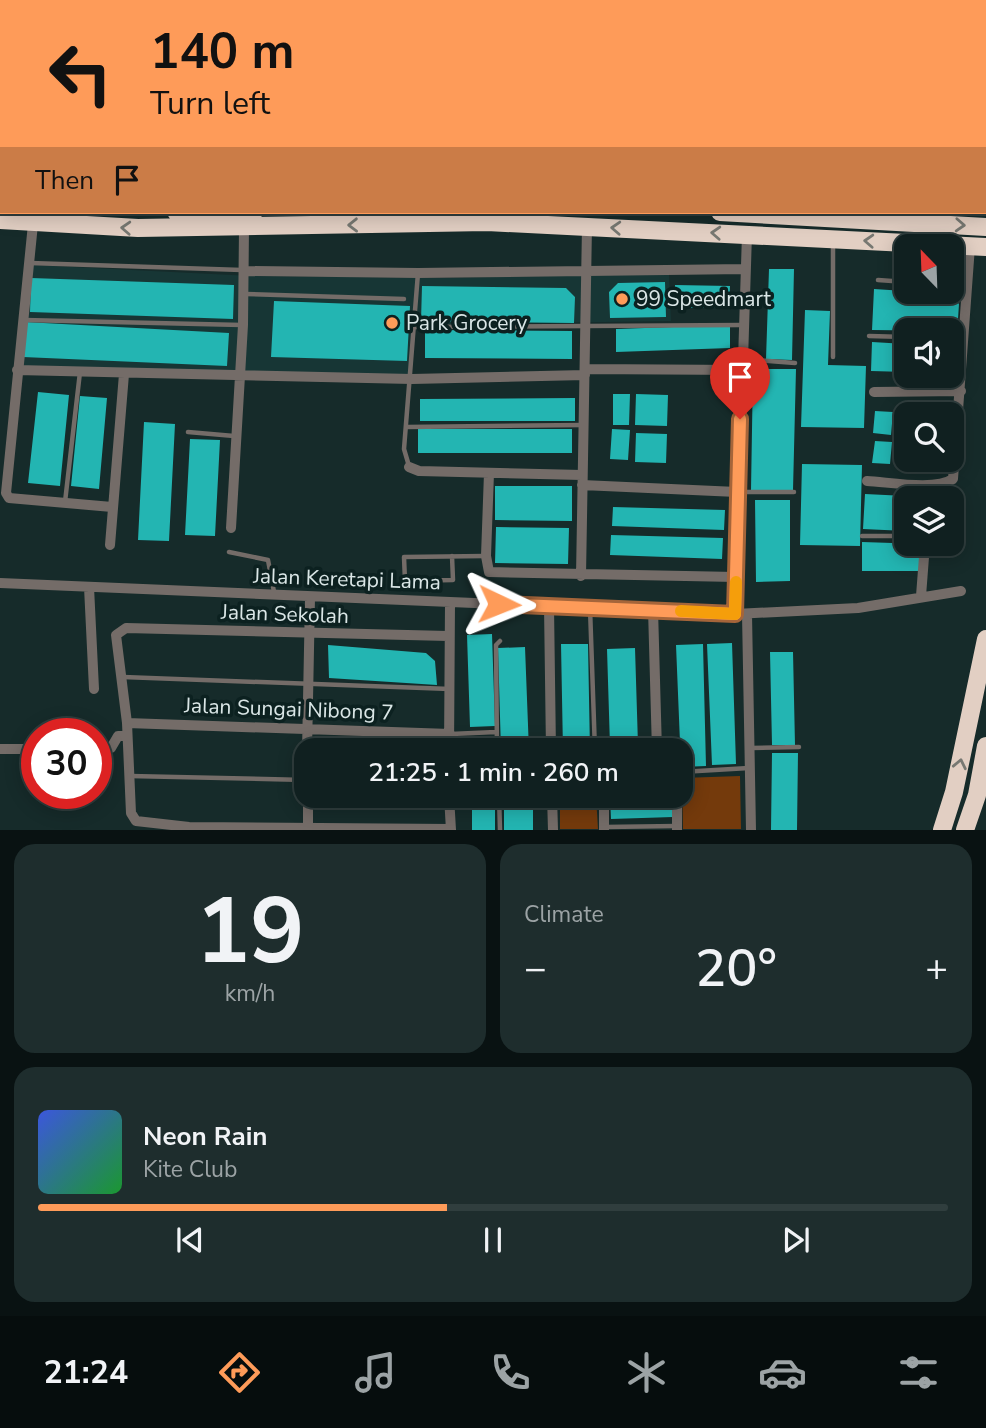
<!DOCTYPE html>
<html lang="en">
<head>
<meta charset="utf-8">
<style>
	:root { --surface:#102020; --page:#1e2d2d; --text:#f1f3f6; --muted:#9ca3a5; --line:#303e3e; --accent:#fe9b59 }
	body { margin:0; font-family:"Nunito Sans",sans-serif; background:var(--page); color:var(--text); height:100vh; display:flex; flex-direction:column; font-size:26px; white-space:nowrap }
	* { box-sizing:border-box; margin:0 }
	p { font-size:23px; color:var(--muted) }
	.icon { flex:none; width:38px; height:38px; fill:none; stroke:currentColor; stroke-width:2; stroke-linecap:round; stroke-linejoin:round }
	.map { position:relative; height:830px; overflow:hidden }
	.drawer { display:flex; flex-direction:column; gap:14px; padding:14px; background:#091212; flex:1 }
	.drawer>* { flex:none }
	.top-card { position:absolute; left:0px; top:0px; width:987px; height:214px; box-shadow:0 4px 18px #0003,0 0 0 2px var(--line); background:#fe9b59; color:#111; overflow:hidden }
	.needle { width:46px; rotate:337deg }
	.controls { position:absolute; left:894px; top:234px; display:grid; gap:14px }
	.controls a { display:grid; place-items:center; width:70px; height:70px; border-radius:14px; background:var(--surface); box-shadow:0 4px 18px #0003,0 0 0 2px var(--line); font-size:35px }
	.speed { position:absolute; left:21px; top:718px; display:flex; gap:14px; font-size:35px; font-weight:700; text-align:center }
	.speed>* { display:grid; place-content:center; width:91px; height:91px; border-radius:50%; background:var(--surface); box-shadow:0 4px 18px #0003,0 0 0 2px var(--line); line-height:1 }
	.speed .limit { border:10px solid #d22; background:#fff; color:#111 }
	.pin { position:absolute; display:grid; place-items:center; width:60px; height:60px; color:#fff; margin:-72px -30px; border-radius:50% 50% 50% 0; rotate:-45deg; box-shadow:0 0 7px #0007 }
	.pin .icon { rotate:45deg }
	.me { position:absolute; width:77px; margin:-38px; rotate:92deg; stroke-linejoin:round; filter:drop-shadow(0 0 5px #0008) }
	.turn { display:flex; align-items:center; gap:24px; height:147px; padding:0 35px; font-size:32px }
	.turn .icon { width:91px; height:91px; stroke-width:2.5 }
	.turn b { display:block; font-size:49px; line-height:60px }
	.then { display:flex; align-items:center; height:66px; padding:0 35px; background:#0003; gap:14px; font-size:26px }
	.big { font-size:52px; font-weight:600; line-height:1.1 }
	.drawer .card { flex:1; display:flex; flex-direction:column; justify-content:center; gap:10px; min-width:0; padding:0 24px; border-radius:21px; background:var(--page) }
	.drawer .dial { align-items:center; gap:0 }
	.dial b { font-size:91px; line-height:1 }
	.song { display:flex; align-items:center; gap:21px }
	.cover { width:84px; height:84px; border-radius:10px; background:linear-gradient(135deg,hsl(230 70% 55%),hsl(130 70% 35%)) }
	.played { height:7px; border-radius:4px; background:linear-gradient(90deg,var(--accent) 45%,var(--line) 45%) }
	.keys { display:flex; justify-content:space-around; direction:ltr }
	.heat { display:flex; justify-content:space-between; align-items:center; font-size:38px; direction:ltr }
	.drawer .tiles { flex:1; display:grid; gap:14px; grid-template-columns:1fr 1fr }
	.card:last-child { grid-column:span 2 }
	.trip { position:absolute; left:294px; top:738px; width:399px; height:70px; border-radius:21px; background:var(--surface); box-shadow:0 4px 18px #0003,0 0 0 2px var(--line); font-weight:600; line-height:70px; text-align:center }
	.tab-bar { display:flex; height:112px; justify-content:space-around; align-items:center; background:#060d0d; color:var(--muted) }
	.tab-bar .icon { width:49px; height:49px }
	.tab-bar .on { color:var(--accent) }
	.tab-bar b { font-size:32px; color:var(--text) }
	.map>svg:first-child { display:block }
	.built { fill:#173635 }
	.green { fill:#743a0c }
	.building { fill:#23b5b2 }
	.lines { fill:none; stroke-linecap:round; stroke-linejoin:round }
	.lane { stroke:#746c68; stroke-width:4.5 }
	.street { stroke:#746c68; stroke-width:10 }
	.highway { stroke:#e2cfc3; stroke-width:18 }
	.oneway { stroke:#777872 }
	.route-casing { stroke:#a5653a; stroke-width:18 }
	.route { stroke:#fe9b59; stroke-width:12 }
	.slow { stroke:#f59e0b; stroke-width:12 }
	.poi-dot { fill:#fe9b59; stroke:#0c2120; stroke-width:2.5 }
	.labels { text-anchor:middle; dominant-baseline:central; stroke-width:7; stroke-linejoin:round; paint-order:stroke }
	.poi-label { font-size:21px; fill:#dae6e6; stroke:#0c2120; text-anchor:start }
	.street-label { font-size:21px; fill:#dae6e6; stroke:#0c2120 }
</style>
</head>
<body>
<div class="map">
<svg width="986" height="830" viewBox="0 0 986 830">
	<rect width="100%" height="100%" fill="#162b2a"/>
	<!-- built -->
	<path class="built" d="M33,265L252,276L442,278L669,274L671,321L412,325L409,375L21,366Z"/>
	<!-- green -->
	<path class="green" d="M740,776L741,829H683L682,778Z
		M560,796H596L598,829H560Z"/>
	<!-- building -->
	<path class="building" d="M769,269H794L792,360L766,359Z
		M31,278L234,285L233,319L30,312Z
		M665,282L666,317L610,318L609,292L618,283Z
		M675,285L730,286L729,308H674Z
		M422,286L566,288L575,297L574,323L421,321Z
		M874,289L951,294L959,304L957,334H952V331L872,330Z
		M274,301L410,306L407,361L271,357Z
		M805,310L830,311L828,365L866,366L864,428L801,427Z
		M25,322L229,333L227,366L23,357Z
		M730,325V348L616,352V329Z
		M425,330L572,331V359L425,358Z
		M872,342L906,344V372L871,371Z
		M753,369H796L793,490H751Z
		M38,392L69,395L60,486L28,483Z
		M613,394H630L629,425H613Z
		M636,394L668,395L667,426L635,425Z
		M80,396L107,398L99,489L71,486Z
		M575,398V421H420V399Z
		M875,411L893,412L891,435L873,433Z
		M896,412L919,413L906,415V434H895Z
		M144,422L175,424L169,541L138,540Z
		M418,429H572V453H418Z
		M612,429L630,430L628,460L610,459Z
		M636,433L667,434L666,463L635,462Z
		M190,439L220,440L215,536L185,535Z
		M875,441L892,442L890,464L872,463Z
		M896,442L906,443V460H913L912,465L894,464Z
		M802,464L862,465L860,546L800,545Z
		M495,486H572V521L495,520Z
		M865,494L926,497V499H906V531L863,529Z
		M755,500H790V581L756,582Z
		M613,507L725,510L724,530L612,526Z
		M496,527L569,528L568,564L495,563Z
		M611,535L723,538L722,559L610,555Z
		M862,542L923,544V571H862Z
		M492,634L495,726L470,727L467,635Z
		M732,643L736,764L712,765L707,644Z
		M561,644H588L590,751H563Z
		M703,644L706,766L681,767L676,645Z
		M328,645L426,653L435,661L437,685L329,678Z
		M525,647L529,751H501L498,648Z
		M635,648L638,745L610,746L607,649Z
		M770,652H793L795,745H772Z
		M495,740V751H472V741Z
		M772,753H798L797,830H771Z
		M472,796H495V830H472Z
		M504,796H533V830H504Z
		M610,796H673V817L611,819Z"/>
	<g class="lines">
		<!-- lane -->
		<path class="lane" d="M333,0V2
			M585,0V2
			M672,0V2
			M731,0V2
			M64,2V0
			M30,263L242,270
			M878,280L906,282
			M952,284L967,285
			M245,294L404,299
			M24,320L242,325
			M414,327L742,325
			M869,336L906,337
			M833,357V243
			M743,359L795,363
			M407,427L583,425
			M188,432L234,436
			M409,466L404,449L418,273
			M739,492H794
			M65,502L80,372
			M862,536H906
			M229,552L268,560L274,592
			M452,556L453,580L405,581L404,557L485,556
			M590,608L595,751
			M123,677L450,689
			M451,734L496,732
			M751,748L799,747
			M497,751L496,645L500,641
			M681,772L749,768
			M130,776L306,780
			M499,796L500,830
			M605,827L677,826"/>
		<!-- street -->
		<path class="street" d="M135,0V2
			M166,2V0
			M884,2V0
			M33,224L6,493L9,498L112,507
			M244,271L418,273L745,269
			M585,369L742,370
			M17,370L412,379L585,375
			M874,392L961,391
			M409,467L419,471L582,475
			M489,473L486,556L489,572L736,577
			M867,481C889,482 935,491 953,479L970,246
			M582,485L737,492
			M928,499L929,485
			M231,528L243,325L244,228
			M110,545L124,374
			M581,576L587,226
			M0,583L735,614L858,608L961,591
			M89,587L94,689
			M921,596L925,544
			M549,606L551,751
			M653,609L657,751
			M735,614L747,234
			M747,614L751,830
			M448,636L126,628L116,635L127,723L131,813L136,821L189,827L451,829
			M127,723L450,734
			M111,748L118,736H126
			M0,749H37
			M307,751L310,598
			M449,751L450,603
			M308,796V828
			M449,796L451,830
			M552,796L553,830
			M604,796V830
			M677,830V796"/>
		<!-- highway -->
		<path class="highway" d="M481,0V2
			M464,2V0
			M0,203H2
			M176,212H254
			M720,212L986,227
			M0,220L138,228L487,222L986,247
			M942,830L954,792L986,639
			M965,830L977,795L986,746"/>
	</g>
	<!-- one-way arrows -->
	<defs><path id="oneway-chevron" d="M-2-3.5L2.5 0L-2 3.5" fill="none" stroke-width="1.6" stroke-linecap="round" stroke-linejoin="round" transform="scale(1.75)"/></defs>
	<g class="oneway">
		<use href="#oneway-chevron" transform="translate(353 225) rotate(179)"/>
		<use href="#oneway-chevron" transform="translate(960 225) rotate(3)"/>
		<use href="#oneway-chevron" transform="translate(126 228) rotate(-177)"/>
		<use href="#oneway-chevron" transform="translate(616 228) rotate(-177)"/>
		<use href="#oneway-chevron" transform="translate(716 233) rotate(-177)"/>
		<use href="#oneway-chevron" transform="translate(869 241) rotate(-177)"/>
		<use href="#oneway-chevron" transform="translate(960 764) rotate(-78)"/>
	</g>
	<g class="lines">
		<defs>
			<path id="route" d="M499,604L735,614L740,419"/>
		</defs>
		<!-- route casing -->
		<use href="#route" class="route-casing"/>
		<!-- route -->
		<use href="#route" class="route"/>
		<!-- slow -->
		<path class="slow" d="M681,611L735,614L736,582"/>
	</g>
	<!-- markers -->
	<g class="poi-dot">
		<circle cx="622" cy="299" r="7"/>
		<circle cx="392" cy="323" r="7"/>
	</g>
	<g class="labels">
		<!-- poi labels -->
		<g class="poi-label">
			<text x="636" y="299">99 Speedmart</text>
			<text x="406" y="323">Park Grocery</text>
		</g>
		<!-- street labels -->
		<g class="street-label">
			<text transform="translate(347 579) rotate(2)">Jalan Keretapi Lama</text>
			<text transform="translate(285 614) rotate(2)">Jalan Sekolah</text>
			<text transform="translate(289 709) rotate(2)">Jalan Sungai Nibong 7</text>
		</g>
	</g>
</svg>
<div class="controls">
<a><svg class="needle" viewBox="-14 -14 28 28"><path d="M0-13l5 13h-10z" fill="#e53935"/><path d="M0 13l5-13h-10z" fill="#9ca3a5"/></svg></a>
<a><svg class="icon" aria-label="sound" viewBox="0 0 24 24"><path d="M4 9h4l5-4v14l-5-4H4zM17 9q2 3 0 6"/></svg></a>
<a><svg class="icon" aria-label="search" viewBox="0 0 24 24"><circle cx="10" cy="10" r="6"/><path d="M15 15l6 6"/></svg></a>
<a><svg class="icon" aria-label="layers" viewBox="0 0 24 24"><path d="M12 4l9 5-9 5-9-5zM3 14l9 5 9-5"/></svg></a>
</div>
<div class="speed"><div class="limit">30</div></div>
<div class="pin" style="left:740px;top:419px;background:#d93025"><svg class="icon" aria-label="arrive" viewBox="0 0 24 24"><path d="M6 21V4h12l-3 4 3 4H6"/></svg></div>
<svg class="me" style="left:499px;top:604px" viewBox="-20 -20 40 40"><path d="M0-17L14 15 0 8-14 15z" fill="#fe9b59" stroke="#fff" stroke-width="4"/></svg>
<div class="trip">21:25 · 1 min · 260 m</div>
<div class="top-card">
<div class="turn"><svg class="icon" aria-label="left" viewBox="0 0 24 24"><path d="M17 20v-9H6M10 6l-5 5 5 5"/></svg><div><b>140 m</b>Turn left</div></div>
<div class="then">Then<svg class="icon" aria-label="arrive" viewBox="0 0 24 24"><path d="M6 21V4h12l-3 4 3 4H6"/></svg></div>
</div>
</div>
<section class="drawer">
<div class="tiles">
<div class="card dial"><b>19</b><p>km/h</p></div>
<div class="card"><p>Climate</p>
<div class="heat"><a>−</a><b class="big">20°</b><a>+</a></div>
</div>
<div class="card">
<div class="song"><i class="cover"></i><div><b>Neon Rain</b><p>Kite Club</p></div></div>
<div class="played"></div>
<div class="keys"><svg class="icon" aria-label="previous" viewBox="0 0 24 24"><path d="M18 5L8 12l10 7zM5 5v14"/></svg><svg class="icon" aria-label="pause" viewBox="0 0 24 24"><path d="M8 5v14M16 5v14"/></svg><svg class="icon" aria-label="next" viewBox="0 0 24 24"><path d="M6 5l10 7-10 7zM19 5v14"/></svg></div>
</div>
</div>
</section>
<nav class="tab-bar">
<b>21:24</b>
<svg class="icon on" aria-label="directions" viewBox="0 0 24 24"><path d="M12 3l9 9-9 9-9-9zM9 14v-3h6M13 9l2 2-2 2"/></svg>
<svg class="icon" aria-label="music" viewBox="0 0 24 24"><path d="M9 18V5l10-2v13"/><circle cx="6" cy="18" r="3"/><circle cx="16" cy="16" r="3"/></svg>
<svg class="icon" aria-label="phone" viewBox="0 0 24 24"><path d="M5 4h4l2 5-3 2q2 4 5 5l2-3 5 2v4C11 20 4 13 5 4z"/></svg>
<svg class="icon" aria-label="climate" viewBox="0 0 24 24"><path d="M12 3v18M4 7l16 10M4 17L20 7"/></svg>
<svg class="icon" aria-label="car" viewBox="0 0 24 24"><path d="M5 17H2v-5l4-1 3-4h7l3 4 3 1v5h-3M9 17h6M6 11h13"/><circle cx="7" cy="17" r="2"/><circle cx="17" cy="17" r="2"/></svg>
<svg class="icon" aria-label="filters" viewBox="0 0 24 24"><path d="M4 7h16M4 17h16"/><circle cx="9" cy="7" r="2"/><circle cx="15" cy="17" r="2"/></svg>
</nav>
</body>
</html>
